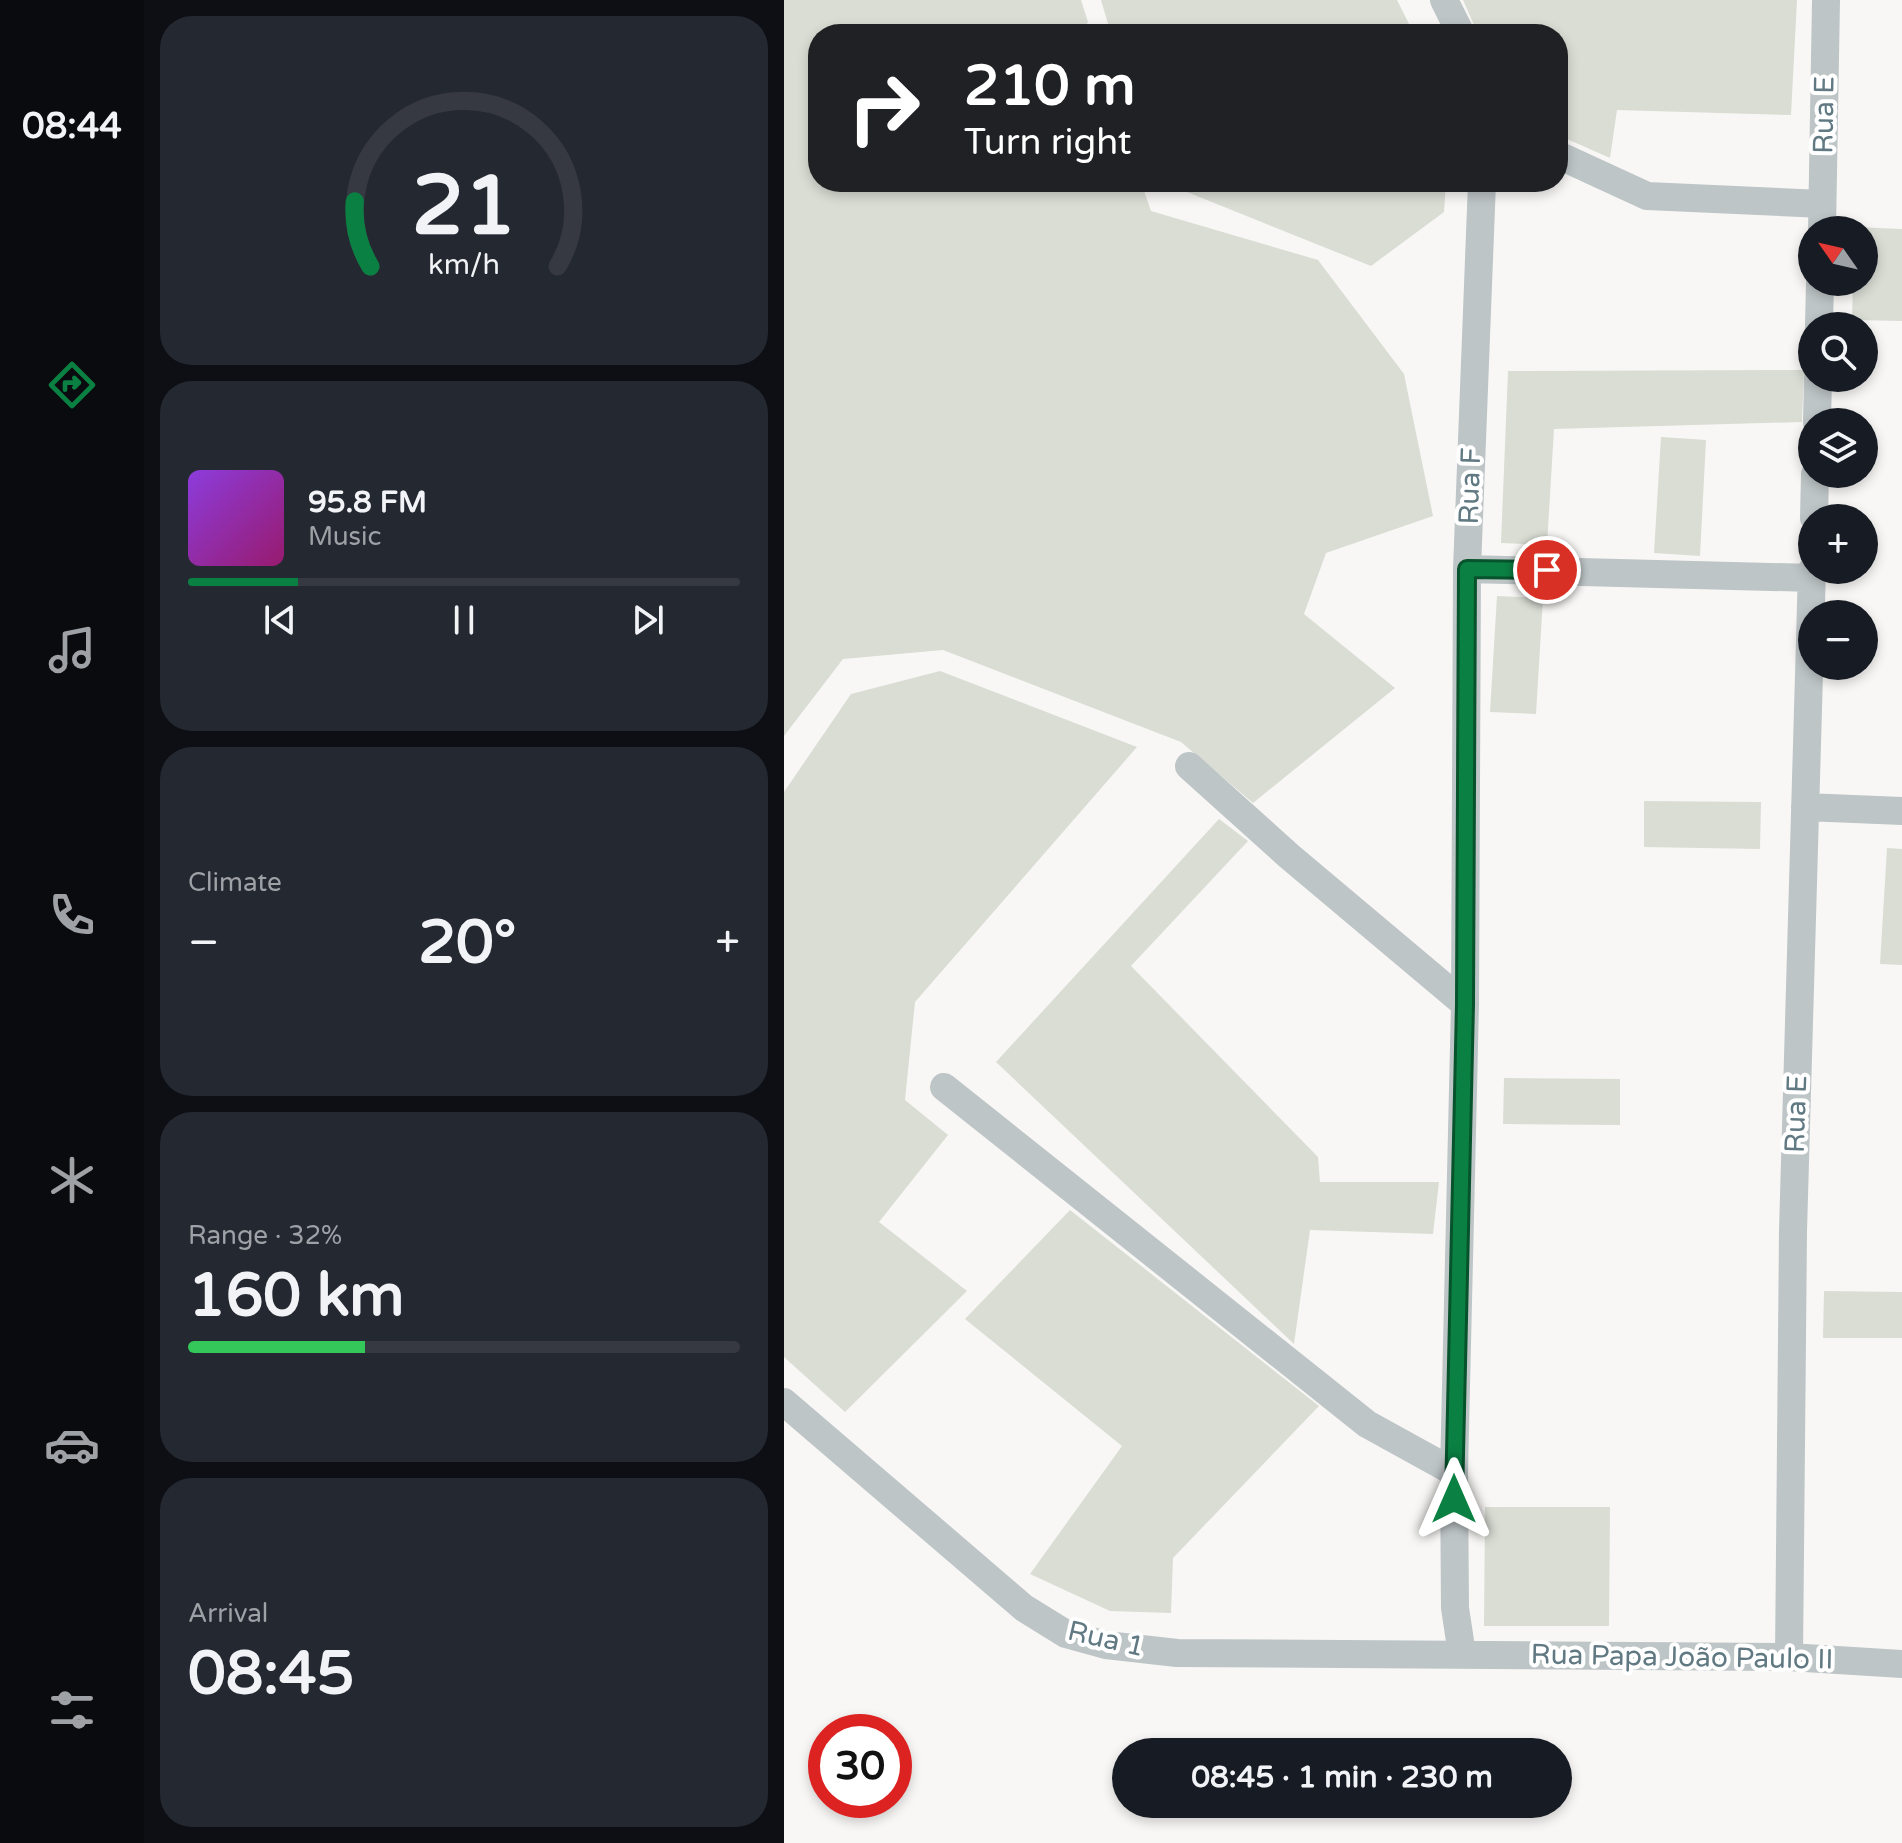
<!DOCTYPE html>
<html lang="en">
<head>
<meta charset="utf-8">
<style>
	:root { --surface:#171b24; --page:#242831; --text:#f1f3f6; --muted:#9ea1a6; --line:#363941; --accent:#0b8043 }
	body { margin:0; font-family:"Varela Round",sans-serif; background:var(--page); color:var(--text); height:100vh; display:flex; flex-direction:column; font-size:30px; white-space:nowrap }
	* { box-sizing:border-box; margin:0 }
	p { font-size:26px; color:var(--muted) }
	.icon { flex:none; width:44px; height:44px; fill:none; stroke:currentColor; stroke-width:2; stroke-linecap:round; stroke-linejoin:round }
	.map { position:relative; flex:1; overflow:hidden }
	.details { display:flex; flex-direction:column; gap:16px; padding:16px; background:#0d0f14; width:640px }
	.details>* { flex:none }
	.hud { position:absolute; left:24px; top:24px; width:760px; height:168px; border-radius:32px; box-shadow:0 4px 12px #0003; background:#202124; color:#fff; overflow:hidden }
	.needle { width:52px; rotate:304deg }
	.buttons { position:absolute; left:1014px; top:216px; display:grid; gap:16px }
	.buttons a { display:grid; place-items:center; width:80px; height:80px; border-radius:50%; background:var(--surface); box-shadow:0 4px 12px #0003; font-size:40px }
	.speed { position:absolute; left:24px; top:1714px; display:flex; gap:16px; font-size:40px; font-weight:700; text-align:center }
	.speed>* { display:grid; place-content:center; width:104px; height:104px; border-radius:50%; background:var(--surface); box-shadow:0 4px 12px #0003; line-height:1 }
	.speed .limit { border:12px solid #d22; background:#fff; color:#111 }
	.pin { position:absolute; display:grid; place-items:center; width:68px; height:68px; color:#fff; margin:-34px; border:4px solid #fff; border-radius:50%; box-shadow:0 2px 8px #0007 }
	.me { position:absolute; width:88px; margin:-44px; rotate:0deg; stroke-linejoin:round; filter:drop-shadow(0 0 6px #0008) }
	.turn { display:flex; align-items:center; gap:28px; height:168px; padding:0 24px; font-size:36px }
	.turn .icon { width:104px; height:104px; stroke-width:2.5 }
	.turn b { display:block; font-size:56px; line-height:68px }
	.big { font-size:60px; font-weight:800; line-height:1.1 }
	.details .tile { flex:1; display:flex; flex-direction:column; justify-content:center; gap:12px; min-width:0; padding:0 28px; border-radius:32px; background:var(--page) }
	.details .dial { align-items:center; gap:0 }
	.dial svg { height:208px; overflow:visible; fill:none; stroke:var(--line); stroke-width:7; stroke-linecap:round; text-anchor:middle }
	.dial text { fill:var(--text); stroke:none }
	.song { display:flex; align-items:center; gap:24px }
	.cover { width:96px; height:96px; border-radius:12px; background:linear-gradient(135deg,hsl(270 70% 55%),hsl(320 70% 35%)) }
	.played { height:8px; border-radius:4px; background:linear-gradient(90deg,var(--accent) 20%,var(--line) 20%) }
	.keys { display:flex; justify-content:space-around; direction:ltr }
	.heat { display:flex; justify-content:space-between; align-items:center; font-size:44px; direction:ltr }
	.charge { height:12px; border-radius:6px; background:linear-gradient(90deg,#34c759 32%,var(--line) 0) }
	.trip { position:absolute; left:328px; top:1738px; width:460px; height:80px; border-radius:40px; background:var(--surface); box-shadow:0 4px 12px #0003; font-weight:800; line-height:80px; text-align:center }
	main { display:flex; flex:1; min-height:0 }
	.dock { display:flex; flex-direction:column; width:144px; justify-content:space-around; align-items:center; background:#090b0e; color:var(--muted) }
	.dock .icon { width:56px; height:56px }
	.dock .active { color:var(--accent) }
	.dock b { font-size:36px; color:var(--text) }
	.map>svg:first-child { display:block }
	.green { fill:#d9ddd4 }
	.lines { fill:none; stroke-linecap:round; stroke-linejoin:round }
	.minor { stroke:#bec5c7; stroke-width:28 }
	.route-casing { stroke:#07532c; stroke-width:20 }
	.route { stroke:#0b8043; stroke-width:14 }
	.labels { text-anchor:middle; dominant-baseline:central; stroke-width:8; stroke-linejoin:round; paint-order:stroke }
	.street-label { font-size:28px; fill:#617982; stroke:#fff }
</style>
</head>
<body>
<main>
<nav class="dock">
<b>08:44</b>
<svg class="icon active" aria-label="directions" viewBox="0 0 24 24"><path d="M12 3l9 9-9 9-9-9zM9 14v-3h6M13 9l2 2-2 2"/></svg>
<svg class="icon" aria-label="music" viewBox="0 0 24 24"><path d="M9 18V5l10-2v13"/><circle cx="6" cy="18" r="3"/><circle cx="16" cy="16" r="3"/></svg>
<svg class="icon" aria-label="phone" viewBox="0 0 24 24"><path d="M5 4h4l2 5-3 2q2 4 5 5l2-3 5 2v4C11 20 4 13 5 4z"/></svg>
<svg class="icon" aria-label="climate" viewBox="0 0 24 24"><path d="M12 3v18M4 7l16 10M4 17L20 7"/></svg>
<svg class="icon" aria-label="car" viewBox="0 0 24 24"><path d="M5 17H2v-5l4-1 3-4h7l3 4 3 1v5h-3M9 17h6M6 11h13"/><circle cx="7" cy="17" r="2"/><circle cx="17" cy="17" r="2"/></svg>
<svg class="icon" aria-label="filters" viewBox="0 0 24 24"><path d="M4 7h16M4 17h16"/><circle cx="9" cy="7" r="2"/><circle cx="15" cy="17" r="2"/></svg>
</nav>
<section class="details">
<div class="tile dial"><svg viewBox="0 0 100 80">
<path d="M14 69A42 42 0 1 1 86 69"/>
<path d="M14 69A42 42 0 0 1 8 44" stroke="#0b8043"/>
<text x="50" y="56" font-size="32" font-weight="700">21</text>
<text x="50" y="72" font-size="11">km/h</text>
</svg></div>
<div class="tile">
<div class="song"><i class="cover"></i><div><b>95.8 FM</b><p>Music</p></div></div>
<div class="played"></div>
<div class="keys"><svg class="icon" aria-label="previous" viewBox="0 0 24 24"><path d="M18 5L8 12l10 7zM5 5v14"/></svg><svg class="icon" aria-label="pause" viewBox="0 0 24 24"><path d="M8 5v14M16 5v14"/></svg><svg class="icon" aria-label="next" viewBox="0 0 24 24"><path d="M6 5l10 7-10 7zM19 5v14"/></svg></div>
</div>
<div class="tile"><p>Climate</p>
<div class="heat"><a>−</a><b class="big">20°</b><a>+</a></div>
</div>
<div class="tile"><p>Range · 32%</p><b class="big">160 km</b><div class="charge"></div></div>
<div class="tile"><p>Arrival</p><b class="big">08:45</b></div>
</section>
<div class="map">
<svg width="1118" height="1843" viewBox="0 0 1118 1843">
	<rect width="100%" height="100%" fill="#f8f7f5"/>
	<!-- green -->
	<path class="green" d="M0,0H297L304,22L297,34H34V182H357L367,211L534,260L620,374L649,516L542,553L520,614L611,688L469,803L397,742L159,650L59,659L0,736Z
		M317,0H613L630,34H327Z
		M679,0H1013L1007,115L833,110L826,158L774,135V34H694Z
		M387,182H662L660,212L587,266L388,186Z
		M1071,227L1118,229V321L1068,320L1069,282H1080V230H1071Z
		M1020,370L1018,422L770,429L763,545L717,543L724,371Z
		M877,437L922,440L916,556L870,553Z
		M713,596L759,598L752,714L706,712Z
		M156,671L353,747L131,1002L121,1100L164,1135L95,1222L183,1291L61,1412L0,1357V792L67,694Z
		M860,801L977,802L976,849L860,847Z
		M435,819L464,841L347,966L534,1157L536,1182H655L649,1234L526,1230L510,1344L212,1062Z
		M1103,848L1118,849V965L1096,964Z
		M720,1078L836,1079V1125L719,1124Z
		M286,1210L535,1406L389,1558L387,1613L326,1611L246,1574L338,1446L181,1319Z
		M1040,1291L1118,1292V1338H1039Z
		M701,1507H826L825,1626H700Z"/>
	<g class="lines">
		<!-- minor -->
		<path class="minor" d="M660,0L677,34
			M774,155L863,196L1038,204
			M1038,230L1042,0
			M1035,326L1036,282
			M1033,422L1034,378
			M1030,518L1031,474
			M683,569L1028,578
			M405,766L505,856L681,1004
			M1021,807L1118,811
			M160,1087L583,1424L670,1472
			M0,1402L240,1608L282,1634L322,1645L393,1653L1005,1657L1118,1664
			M678,1654L671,1608L670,1472L681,1004L683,569L698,182
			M1005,1657L1009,1231L1028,570"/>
	</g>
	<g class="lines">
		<defs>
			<path id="route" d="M670,1499L681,1004L683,569L763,570"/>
		</defs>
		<!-- route casing -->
		<use href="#route" class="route-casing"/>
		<!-- route -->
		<use href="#route" class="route"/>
	</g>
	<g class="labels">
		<!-- street labels -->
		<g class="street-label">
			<text transform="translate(1040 115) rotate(-89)">Rua E</text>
			<text transform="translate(686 486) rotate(-88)">Rua F</text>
			<text transform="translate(1012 1114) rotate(-88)">Rua E</text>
			<text transform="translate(322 1639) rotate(13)">Rua 1</text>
			<text transform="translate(898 1657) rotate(1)">Rua Papa João Paulo II</text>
		</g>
	</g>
</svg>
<div class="buttons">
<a><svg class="needle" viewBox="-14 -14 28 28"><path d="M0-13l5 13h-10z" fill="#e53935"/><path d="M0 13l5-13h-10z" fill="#9ea1a6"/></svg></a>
<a><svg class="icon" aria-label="search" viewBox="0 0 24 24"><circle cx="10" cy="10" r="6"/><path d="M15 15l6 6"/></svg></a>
<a><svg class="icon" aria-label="layers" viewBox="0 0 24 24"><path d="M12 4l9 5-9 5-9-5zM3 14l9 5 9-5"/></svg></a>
<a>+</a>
<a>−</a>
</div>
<div class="speed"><div class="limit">30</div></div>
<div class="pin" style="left:763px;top:570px;background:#d93025"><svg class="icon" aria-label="arrive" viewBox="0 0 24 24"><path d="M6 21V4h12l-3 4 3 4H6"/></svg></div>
<svg class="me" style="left:670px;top:1499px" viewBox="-20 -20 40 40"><path d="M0-17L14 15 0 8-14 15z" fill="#0b8043" stroke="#fff" stroke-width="4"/></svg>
<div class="trip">08:45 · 1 min · 230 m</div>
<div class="hud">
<div class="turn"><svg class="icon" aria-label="right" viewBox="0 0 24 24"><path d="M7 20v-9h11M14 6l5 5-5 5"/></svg><div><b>210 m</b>Turn right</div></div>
</div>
</div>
</main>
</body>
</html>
